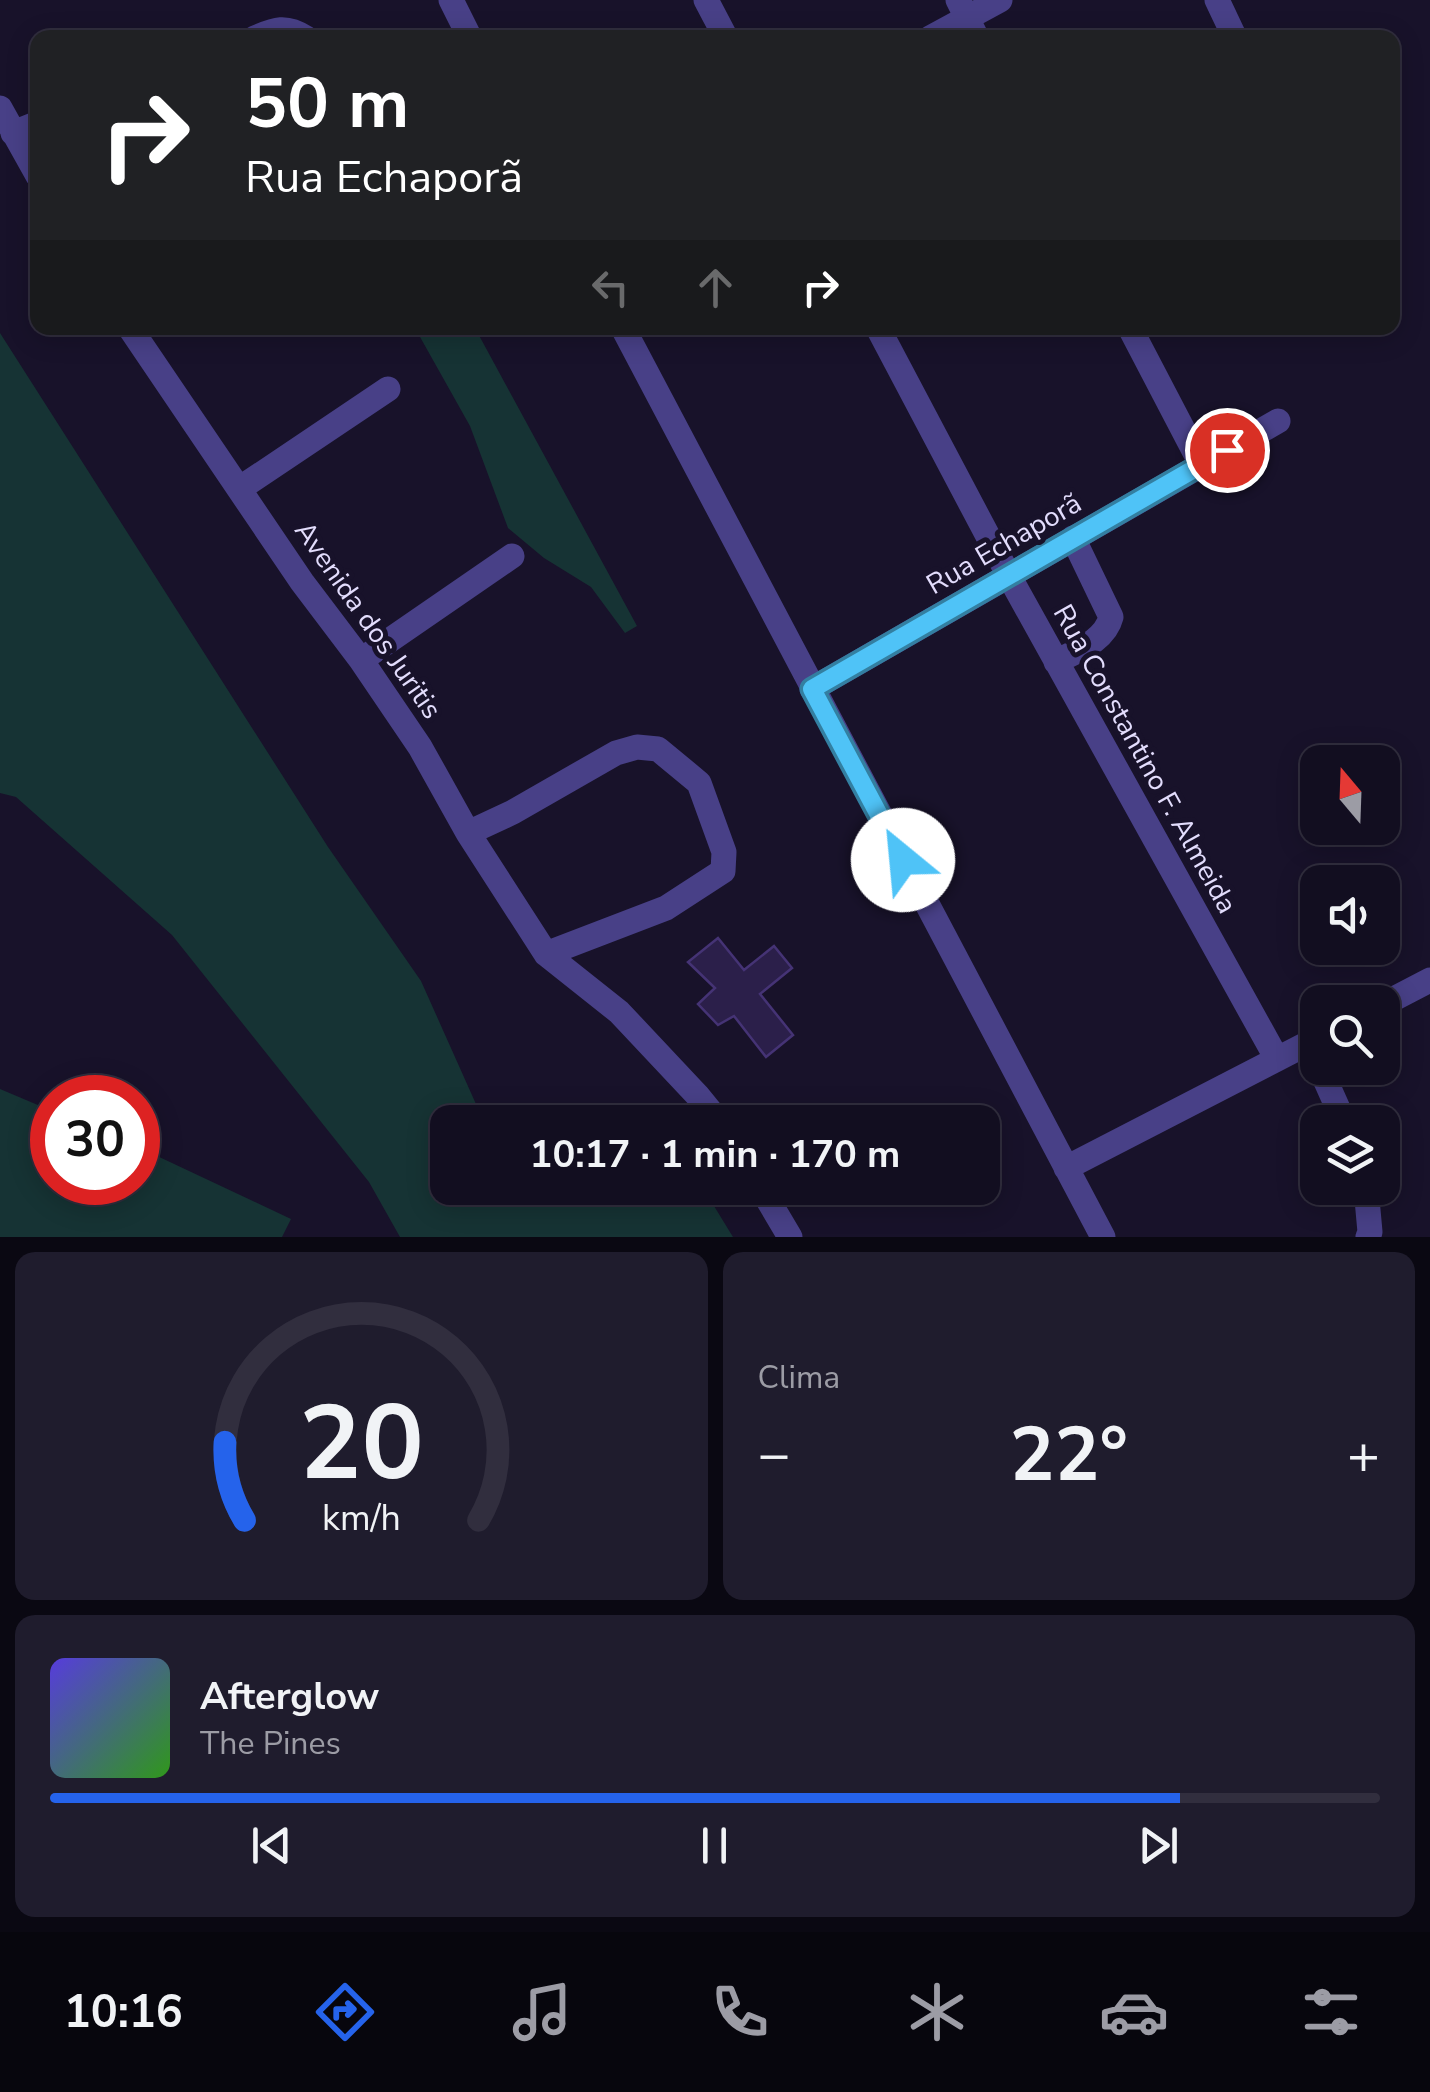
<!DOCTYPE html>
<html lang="pt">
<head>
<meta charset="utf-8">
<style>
	:root { --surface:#120e20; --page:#1f1c2d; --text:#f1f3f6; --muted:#9c9ca5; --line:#312e3e; --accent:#2563eb }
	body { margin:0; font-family:"Nunito Sans",sans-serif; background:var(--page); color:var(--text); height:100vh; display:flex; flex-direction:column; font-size:38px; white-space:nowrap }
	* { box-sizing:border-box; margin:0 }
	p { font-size:32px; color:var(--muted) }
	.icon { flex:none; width:55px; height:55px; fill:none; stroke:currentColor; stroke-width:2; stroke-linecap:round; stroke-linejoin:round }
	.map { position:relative; height:1237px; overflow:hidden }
	.details { display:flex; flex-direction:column; gap:15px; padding:15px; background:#0a0812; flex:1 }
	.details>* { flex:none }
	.top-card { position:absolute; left:30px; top:30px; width:1370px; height:305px; border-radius:20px; box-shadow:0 5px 25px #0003,0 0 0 2px var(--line); background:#202124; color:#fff; overflow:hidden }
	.needle { width:65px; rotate:341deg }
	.fabs { position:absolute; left:1300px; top:745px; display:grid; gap:20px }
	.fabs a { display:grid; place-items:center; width:100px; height:100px; border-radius:20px; background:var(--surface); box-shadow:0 5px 25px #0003,0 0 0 2px var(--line); font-size:50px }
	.speed { position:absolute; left:30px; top:1075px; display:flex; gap:20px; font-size:50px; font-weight:700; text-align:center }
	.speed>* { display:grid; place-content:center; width:130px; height:130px; border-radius:50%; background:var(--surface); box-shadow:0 5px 25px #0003,0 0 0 2px var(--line); line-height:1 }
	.speed .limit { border:15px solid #d22; background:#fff; color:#111 }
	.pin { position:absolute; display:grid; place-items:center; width:85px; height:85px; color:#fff; margin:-42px; border:5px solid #fff; border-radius:50%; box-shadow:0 2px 10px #0007 }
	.me { position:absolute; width:110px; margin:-55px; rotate:332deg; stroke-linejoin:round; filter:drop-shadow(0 0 8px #0008) }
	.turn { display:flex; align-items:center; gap:35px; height:210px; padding:0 50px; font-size:45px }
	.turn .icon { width:130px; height:130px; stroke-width:2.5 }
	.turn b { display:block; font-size:70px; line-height:85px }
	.lanes { display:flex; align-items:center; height:95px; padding:0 50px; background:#0003; justify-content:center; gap:50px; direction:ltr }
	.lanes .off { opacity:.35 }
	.big { font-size:75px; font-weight:700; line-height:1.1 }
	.details .card { flex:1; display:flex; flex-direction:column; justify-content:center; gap:15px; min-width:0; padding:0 35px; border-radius:20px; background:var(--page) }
	.details .dial { align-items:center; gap:0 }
	.dial svg { height:260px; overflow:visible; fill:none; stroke:var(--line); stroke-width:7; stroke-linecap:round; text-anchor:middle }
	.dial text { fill:var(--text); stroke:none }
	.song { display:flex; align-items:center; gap:30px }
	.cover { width:120px; height:120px; border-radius:15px; background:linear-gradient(135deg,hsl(250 70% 55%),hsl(110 70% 35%)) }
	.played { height:10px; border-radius:5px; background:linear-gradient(90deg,var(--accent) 85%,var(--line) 85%) }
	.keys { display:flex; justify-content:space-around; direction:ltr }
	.heat { display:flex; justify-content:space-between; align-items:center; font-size:55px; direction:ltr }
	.details .tiles { flex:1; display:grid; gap:15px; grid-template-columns:1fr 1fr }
	.card:last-child { grid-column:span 2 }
	.trip { position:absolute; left:430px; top:1105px; width:570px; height:100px; border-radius:20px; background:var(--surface); box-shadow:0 5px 25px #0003,0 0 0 2px var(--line); font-weight:700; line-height:100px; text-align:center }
	.tabs { display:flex; height:160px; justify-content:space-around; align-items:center; background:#07060d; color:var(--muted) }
	.tabs .icon { width:70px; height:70px }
	.tabs .active { color:var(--accent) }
	.tabs b { font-size:45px; color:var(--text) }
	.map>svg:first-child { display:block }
	.green { fill:#163334 }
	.building { fill:#2b1f4a; stroke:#453375; stroke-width:2.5 }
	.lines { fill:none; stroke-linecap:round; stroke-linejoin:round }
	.minor { stroke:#484087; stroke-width:25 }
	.route-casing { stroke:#337fa1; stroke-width:25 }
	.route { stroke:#4fc3f7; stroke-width:18 }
	.labels { text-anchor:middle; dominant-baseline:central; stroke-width:10; stroke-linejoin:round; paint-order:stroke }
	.street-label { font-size:28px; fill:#e3ddfd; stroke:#18122a }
</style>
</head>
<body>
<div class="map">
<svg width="1430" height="1237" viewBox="0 0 1430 1237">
	<rect width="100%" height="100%" fill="#18122a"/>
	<!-- green -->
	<path class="green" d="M415,328H475L637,626L625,633L591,587L544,558L508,528L470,426Z
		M0,333L328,847L421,981L484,1122H448V1188H703L733,1237H400L369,1182L172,935L16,797L0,793Z
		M0,1089L52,1111V1182H138V1147L291,1219L282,1237H0Z"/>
	<!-- building -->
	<path class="building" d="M718,938L744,970L774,946L792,968L760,994L793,1035L766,1057L734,1016L718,1025L698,1004L715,988L688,962Z"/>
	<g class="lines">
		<!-- minor -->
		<path class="minor" d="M451,0L470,38
			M706,0L726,38
			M958,0L977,38
			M1217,0L1235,38
			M255,38C275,29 286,25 306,38
			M930,38L1000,0
			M0,108L38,176
			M13,133L38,123
			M130,328L302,582L361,660L420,747L468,833L546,954L619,1012L697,1095L719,1122
			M623,328L1103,1237
			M878,328L1009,576L1277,1059
			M1130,328L1201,464
			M239,489L388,389
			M361,660L512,556
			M1056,662C1076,651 1105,641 1111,617L1073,538
			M812,689L1278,421
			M468,833L513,812L616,753L637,747L658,749L699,783L724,852L723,871L666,908L546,954
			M1382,1005L1430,980
			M1320,1068L1344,1122
			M1066,1168L1318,1038
			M761,1188L790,1237
			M1366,1188L1370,1232L1368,1237"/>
	</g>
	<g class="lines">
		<defs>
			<path id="route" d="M903,860L812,689L1227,450"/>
		</defs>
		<!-- route casing -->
		<use href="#route" class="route-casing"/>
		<!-- route -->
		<use href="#route" class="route"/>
	</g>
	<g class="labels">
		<!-- street labels -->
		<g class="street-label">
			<text transform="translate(1004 544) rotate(-30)">Rua Echaporã</text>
			<text transform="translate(368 620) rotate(55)">Avenida dos Juritis</text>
			<text transform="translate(1145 759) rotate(61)">Rua Constantino F. Almeida</text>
		</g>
	</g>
</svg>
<div class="fabs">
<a><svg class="needle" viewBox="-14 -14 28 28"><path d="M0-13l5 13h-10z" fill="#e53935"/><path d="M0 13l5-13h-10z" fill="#9c9ca5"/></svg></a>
<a><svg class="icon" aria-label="sound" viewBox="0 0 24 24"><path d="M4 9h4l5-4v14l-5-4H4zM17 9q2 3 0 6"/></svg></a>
<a><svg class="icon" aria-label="search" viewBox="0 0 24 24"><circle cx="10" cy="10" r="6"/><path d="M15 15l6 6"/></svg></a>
<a><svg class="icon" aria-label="layers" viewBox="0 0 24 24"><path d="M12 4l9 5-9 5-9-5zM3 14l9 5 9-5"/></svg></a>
</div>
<div class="speed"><div class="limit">30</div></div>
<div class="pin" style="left:1227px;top:450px;background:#d93025"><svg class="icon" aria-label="arrive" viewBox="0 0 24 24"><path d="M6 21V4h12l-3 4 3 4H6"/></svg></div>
<svg class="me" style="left:903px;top:860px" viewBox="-20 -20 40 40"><circle r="19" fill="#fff"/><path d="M0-13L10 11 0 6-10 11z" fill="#4fc3f7"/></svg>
<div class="trip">10:17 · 1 min · 170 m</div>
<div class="top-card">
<div class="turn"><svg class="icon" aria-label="right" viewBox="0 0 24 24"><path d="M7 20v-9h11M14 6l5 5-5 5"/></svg><div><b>50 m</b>Rua Echaporã</div></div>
<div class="lanes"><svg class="icon off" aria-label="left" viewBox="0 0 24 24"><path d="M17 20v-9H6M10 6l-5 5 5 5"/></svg><svg class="icon off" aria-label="ahead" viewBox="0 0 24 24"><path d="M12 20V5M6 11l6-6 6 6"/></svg><svg class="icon" aria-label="right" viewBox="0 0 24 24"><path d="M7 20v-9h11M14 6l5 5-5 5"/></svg></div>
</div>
</div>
<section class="details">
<div class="tiles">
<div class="card dial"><svg viewBox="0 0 100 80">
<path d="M14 69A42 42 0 1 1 86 69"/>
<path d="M14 69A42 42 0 0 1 8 45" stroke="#2563eb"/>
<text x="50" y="56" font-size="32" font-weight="700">20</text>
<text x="50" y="72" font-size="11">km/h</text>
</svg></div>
<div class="card"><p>Clima</p>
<div class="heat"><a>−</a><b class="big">22°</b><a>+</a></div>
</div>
<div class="card">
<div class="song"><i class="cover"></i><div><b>Afterglow</b><p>The Pines</p></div></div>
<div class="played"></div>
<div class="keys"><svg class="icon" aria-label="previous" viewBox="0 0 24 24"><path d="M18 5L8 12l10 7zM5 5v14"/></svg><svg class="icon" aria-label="pause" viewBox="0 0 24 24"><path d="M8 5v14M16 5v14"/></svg><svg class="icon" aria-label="next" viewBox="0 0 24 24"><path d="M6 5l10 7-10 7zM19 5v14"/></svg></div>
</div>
</div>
</section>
<nav class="tabs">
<b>10:16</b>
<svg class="icon active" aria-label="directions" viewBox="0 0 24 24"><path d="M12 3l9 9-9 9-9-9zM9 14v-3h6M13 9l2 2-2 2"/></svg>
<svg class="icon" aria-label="music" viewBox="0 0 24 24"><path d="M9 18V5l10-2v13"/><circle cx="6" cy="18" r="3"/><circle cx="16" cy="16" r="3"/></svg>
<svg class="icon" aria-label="phone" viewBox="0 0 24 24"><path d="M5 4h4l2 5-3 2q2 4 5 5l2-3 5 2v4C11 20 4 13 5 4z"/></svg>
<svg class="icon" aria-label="climate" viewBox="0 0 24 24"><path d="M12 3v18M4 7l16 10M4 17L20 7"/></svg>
<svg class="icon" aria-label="car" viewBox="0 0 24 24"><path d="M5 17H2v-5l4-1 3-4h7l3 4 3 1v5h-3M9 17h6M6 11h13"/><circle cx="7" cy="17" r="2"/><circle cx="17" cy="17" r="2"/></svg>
<svg class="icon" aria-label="filters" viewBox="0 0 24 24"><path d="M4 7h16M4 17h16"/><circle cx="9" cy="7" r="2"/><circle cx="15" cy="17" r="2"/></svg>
</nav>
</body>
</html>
